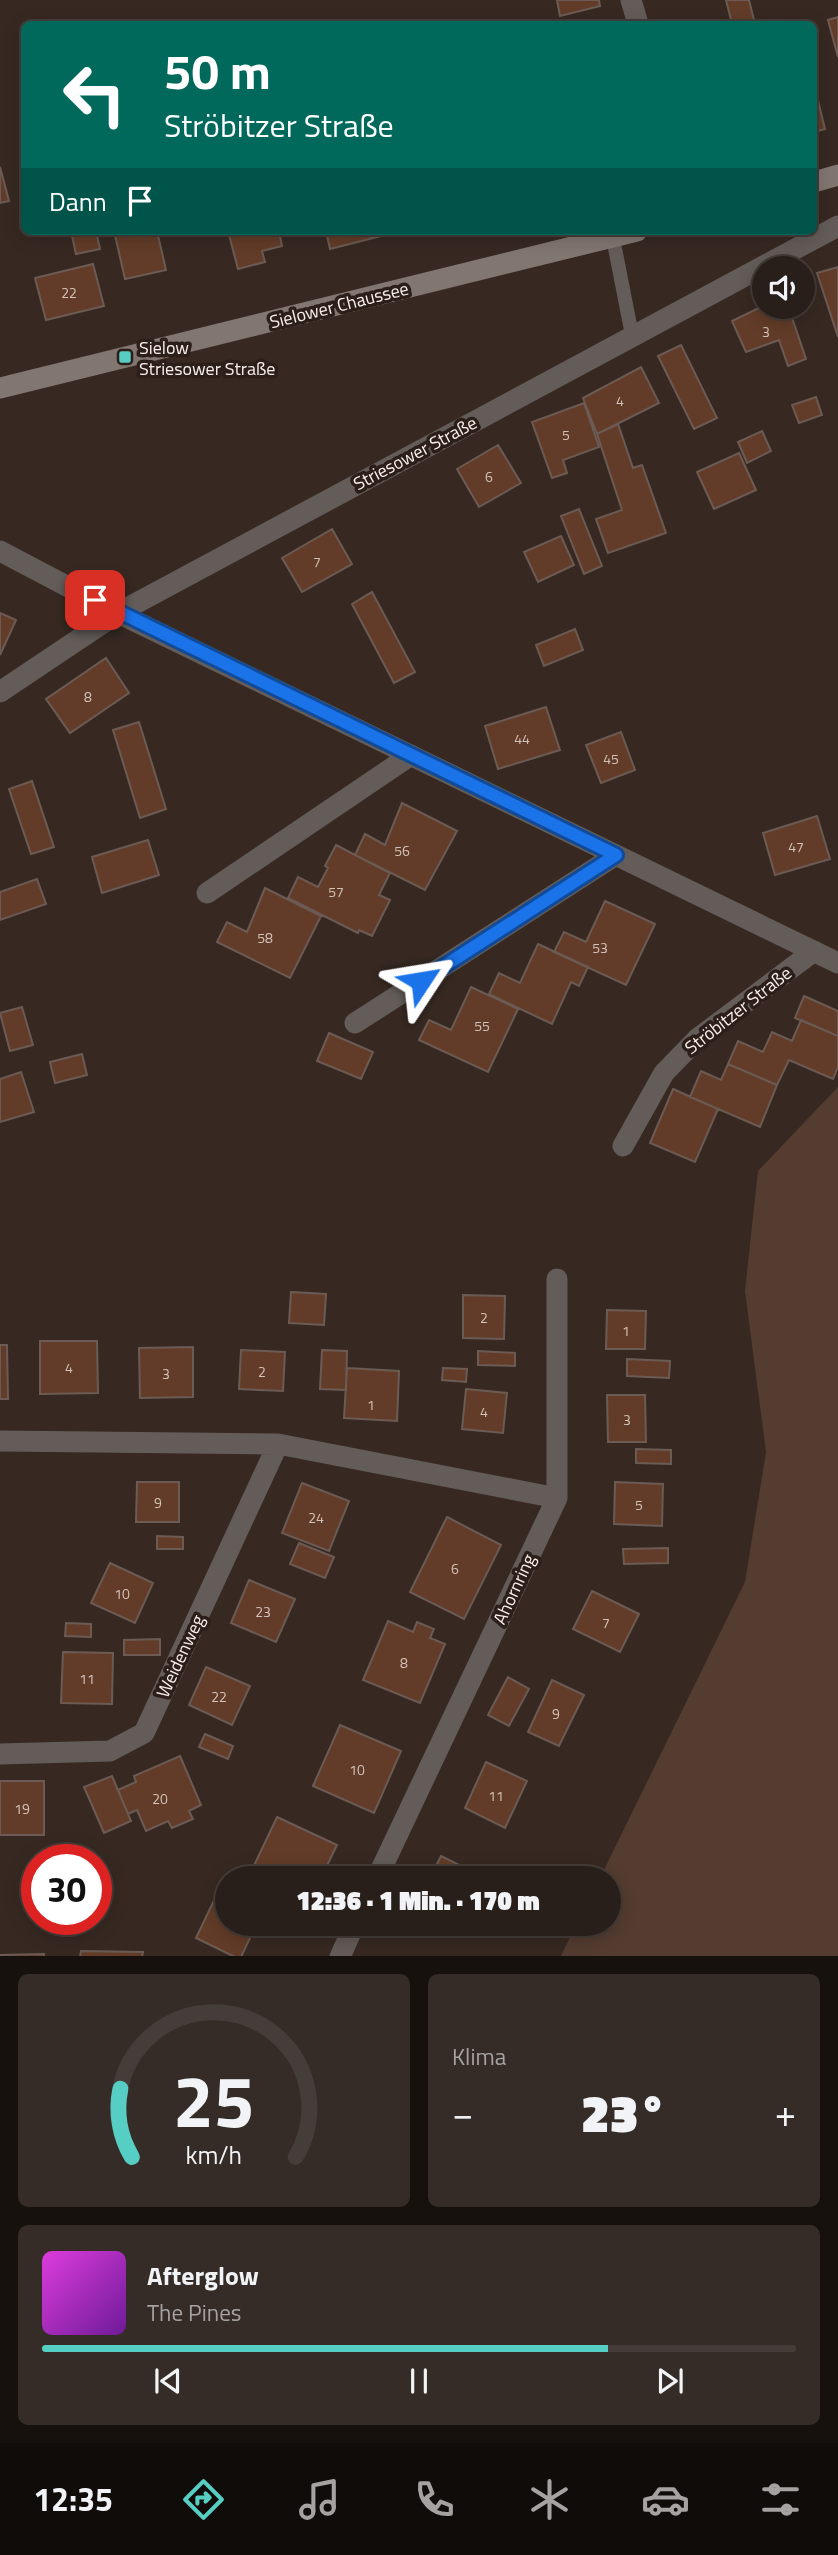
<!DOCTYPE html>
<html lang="de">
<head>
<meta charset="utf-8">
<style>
	:root { --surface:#291f1a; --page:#352c27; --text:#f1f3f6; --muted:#a5a2a2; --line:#453d39; --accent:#56cec3 }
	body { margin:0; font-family:"Titillium Web",sans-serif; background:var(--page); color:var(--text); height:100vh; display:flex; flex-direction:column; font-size:26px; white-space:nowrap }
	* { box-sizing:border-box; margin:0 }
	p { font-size:23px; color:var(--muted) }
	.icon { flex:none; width:38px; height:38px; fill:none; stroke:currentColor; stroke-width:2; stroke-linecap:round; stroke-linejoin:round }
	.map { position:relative; height:1956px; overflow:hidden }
	.sheet { display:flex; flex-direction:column; gap:18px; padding:18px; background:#17110e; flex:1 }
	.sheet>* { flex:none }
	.guide { position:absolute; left:21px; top:21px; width:796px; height:214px; border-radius:10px; box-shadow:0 4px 18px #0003,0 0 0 2px var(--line); background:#00695c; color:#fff; overflow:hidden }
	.tools { position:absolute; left:752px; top:256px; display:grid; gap:14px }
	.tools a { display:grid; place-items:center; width:63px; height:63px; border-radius:50%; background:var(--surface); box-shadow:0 4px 18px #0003,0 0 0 2px var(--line); font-size:35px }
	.speed { position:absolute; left:21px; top:1844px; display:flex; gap:14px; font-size:35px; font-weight:700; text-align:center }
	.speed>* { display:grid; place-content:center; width:91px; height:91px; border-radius:50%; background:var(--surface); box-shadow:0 4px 18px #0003,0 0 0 2px var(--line); line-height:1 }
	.speed .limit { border:10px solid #d22; background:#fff; color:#111 }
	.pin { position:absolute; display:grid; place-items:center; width:60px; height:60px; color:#fff; margin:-30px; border-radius:14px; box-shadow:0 4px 10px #0006 }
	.me { position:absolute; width:77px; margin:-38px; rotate:57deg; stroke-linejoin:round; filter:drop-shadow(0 0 5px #0008) }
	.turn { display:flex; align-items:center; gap:24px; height:147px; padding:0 28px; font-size:32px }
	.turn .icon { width:91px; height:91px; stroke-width:2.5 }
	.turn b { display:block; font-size:49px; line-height:60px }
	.then { display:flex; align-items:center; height:66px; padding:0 28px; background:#0003; gap:14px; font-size:26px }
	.big { font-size:52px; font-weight:800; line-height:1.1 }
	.sheet .widget { flex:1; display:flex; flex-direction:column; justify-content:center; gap:10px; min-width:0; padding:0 24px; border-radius:10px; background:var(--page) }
	.sheet .dial { align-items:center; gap:0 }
	.dial svg { height:182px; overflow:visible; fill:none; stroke:var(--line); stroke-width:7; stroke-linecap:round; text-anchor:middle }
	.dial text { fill:var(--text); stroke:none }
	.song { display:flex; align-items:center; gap:21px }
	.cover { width:84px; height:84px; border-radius:10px; background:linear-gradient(135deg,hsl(300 70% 55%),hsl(280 70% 35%)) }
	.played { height:7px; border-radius:4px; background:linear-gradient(90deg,var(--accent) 75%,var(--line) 75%) }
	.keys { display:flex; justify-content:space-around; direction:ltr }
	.heat { display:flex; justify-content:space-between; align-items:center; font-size:38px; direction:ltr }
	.sheet .tiles { flex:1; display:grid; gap:18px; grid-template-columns:1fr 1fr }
	.widget:last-child { grid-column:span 2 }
	.trip { position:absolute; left:215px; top:1866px; width:406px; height:70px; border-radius:35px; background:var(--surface); box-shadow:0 4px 18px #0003,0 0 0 2px var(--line); font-weight:800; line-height:70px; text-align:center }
	.menu { display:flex; height:112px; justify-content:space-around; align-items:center; background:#100c0a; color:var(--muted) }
	.menu .icon { width:49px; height:49px }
	.menu .selected { color:var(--accent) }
	.menu b { font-size:32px; color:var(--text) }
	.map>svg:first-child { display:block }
	.green { fill:#543c30 }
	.building { fill:#623c28; stroke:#6b5b54; stroke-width:2 }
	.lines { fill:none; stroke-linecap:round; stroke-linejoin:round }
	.lane { stroke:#635c59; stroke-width:14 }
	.street { stroke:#635c59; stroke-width:21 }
	.secondary { stroke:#827671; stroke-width:21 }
	.route-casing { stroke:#114b97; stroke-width:18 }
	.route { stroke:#1a73e8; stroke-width:12 }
	.poi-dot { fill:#56cec3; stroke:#2c1f19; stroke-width:2.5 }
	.labels { text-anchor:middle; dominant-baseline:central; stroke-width:7; stroke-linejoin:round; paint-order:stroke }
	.number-label { font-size:14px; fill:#d3c2ba }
	.street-label { font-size:18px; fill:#f9efeb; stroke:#2c1f19 }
	.poi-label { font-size:18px; fill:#f9efeb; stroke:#2c1f19; text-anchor:start }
</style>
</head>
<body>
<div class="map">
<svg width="838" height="1957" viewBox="0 0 838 1957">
	<rect width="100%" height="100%" fill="#372922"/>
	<!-- green -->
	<path class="green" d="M838,1087V1956H561L577,1923H609V1878H600L745,1582L766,1452L745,1291L758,1171Z"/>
	<!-- building -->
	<path class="building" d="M557,0H599L600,6L560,16Z
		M726,0H749L755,24H732Z
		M838,17V57L828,20Z
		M814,84L825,129L814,132Z
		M0,167L9,201L0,203Z
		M71,231H96L100,249L76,254Z
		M114,231H157L166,270L125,279Z
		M228,231H279L282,246L262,251L265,262L238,269Z
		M326,231H388L389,234L330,249Z
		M93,264L104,306L46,320L35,278Z
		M838,267V337L817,273Z
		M765,305L788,306L806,359L788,366L779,340L746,352L732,321Z
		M681,345L717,418L694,429L658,356Z
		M641,367L659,403L597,434L583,398Z
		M816,397L822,415L799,423L792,405Z
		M584,403L599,447L563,460L567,473L552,478L532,422Z
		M618,424L633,468L642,465L666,533L608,553L596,519L622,510L597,434Z
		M762,431L771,451L747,463L738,442Z
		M498,445L521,483L479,507L457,469Z
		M739,453L756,490L714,509L697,472Z
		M579,509L602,566L584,574L561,516Z
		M332,529L352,564L302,592L282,558Z
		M561,536L574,565L538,582L524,552Z
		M372,592L415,672L394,683L352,604Z
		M0,613L16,620L0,655Z
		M575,629L583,650L544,666L536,645Z
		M106,658L129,693L70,733L46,699Z
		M546,707L560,750L498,769L485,726Z
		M139,722L166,809L140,818L113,730Z
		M621,732L635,770L601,783L586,745Z
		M32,781L54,847L31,854L9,789Z
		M402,803L457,831L425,890L355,855L365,834L385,845Z
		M817,816L830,859L775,875L763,833Z
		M148,840L159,875L102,893L92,857Z
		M336,845L390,873L379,895L390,900L372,936L359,930L358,933L288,898L298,877L318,887L328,868L325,866Z
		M37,879L46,904L0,920V892Z
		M265,888L321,916L290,978L217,942L227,922L247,932Z
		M605,901L655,924L626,985L554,952L564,932L586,942Z
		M538,944L588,967L579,986L571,982L552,1024L489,994L499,973L520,983Z
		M471,987L518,1009L488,1072L419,1040L429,1020L451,1030Z
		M804,996L838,1011V1036L795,1018Z
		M22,1007L33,1045L10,1051L0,1013Z
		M801,1020L838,1036V1067L833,1079L789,1060L777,1085L728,1064L738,1041L763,1052L772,1032L792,1041Z
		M329,1033L373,1052L361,1079L317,1061Z
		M82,1054L87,1075L55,1083L50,1062Z
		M728,1064L777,1085L760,1127L690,1097L701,1071L721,1080Z
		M21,1072L34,1112L0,1122V1079Z
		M673,1089L718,1109L695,1162L650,1143Z
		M291,1292L326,1294L324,1325L289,1323Z
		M463,1295L505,1296L504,1339L463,1338Z
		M607,1310L646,1311L645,1349H606Z
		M40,1341H97L98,1393L40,1394Z
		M0,1345H7L8,1399H0Z
		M193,1347V1397L140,1398L139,1348Z
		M241,1350L285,1352L283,1391L239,1389Z
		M322,1350L347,1351L346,1390L320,1389Z
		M478,1351L515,1353V1366L478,1365Z
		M627,1359L670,1361L669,1378L627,1376Z
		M347,1368L399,1371L397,1421L344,1418Z
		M443,1368L467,1369L466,1382L442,1380Z
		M466,1389L507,1393L503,1433L462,1429Z
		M607,1395H645L646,1442H608Z
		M636,1449L671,1450V1464L636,1463Z
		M137,1482H179V1522H136Z
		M615,1482L663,1484L662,1526L614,1524Z
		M302,1483L349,1501L329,1551L282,1533Z
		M447,1517L501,1545L464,1619L410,1592Z
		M157,1536L183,1537V1549H157Z
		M299,1543L334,1557L325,1578L290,1564Z
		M668,1548V1563L624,1564L623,1549Z
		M110,1563L153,1583L135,1623L91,1603Z
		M249,1580L295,1599L276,1642L231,1623Z
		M592,1591L639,1614L620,1652L573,1629Z
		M388,1621L413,1632L417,1622L434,1629L430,1638L445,1644L420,1703L363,1680Z
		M66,1623L91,1624V1637L65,1636Z
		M160,1639V1655H124V1640Z
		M63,1652L113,1653L112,1704L61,1703Z
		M206,1667L250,1686L232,1725L189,1705Z
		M508,1677L529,1689L509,1726L488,1715Z
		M552,1680L584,1695L559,1746L528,1732Z
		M340,1725L401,1751L374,1813L313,1786Z
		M205,1734L233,1746L228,1759L199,1747Z
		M180,1756L201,1805L189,1811L193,1819L172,1828L168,1821L146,1831L137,1810L128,1814L118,1790L136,1782L134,1776Z
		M486,1762L527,1781L505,1828L465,1808Z
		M112,1776L131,1821L104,1833L84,1787Z
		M0,1781H44V1835H0Z
		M277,1817L337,1845L321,1878H308L302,1875L301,1878H258L250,1874Z
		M441,1856L479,1875L477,1878H430Z
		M216,1896L228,1902V1923H257L241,1957H235L196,1938Z
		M81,1951L143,1952L142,1957H80Z
		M44,1954V1957H0V1955Z"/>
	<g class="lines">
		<!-- lane -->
		<path class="lane" d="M613,238L632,335"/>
		<!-- street -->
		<path class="street" d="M631,0L638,24
			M0,551L118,613L838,963
			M0,692L118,613L838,226
			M207,893L411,755
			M355,1023L616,855
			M623,1146L664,1073L697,1039L814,951
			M0,1441L278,1444L557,1498
			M0,1754L110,1751L144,1733L278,1444
			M377,1878L557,1498V1279
			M340,1957L355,1923"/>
		<!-- secondary -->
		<path class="secondary" d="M814,182L838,175
			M0,388L637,231"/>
	</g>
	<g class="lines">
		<defs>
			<path id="route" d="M95,600L616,855L421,981"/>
		</defs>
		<!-- route casing -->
		<use href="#route" class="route-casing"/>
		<!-- route -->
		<use href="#route" class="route"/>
	</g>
	<!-- markers -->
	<rect class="poi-dot" x="118" y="350" width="14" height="14" rx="3.5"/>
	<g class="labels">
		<!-- number labels -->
		<g class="number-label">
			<text x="69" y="292">22</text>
			<text x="766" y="331">3</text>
			<text x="620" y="400">4</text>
			<text x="566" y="434">5</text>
			<text x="489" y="476">6</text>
			<text x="317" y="561">7</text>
			<text x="88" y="696">8</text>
			<text x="522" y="738">44</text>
			<text x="611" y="758">45</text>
			<text x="796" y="846">47</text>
			<text x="402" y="850">56</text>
			<text x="336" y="891">57</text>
			<text x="265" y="937">58</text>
			<text x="600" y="947">53</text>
			<text x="482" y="1025">55</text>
			<text x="484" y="1317">2</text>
			<text x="626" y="1330">1</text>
			<text x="69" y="1367">4</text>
			<text x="262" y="1371">2</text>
			<text x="166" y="1373">3</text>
			<text x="371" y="1404">1</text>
			<text x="484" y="1411">4</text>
			<text x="627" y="1419">3</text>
			<text x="158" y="1502">9</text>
			<text x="639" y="1504">5</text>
			<text x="316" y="1517">24</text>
			<text x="455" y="1568">6</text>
			<text x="122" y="1593">10</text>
			<text x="263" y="1611">23</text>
			<text x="606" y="1622">7</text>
			<text x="404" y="1662">8</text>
			<text x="87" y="1678">11</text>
			<text x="219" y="1696">22</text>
			<text x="556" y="1713">9</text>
			<text x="357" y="1769">10</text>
			<text x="496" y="1795">11</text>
			<text x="160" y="1798">20</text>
			<text x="22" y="1808">19</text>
		</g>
		<!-- street labels -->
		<g class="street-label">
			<text transform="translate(339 305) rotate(-14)">Sielower Chaussee</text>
			<text transform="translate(415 453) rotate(-28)">Striesower Straße</text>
			<text transform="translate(738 1010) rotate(-38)">Ströbitzer Straße</text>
			<text transform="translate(514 1589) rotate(-65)">Ahornring</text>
			<text transform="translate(180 1656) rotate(-65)">Weidenweg</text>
		</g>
		<!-- poi labels -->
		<g class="poi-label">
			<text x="139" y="347">Sielow<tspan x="139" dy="21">Striesower Straße</tspan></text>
		</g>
	</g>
</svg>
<div class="tools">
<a><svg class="icon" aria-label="sound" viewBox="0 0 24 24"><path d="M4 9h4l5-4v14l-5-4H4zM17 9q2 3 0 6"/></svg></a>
</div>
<div class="speed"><div class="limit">30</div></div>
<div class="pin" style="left:95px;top:600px;background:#d93025"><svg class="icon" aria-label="arrive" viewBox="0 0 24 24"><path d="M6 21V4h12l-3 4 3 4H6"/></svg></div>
<svg class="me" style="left:421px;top:981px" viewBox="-20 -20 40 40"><path d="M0-17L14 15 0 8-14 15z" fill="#1a73e8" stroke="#fff" stroke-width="4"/></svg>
<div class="trip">12:36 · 1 Min. · 170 m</div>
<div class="guide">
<div class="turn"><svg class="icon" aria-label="left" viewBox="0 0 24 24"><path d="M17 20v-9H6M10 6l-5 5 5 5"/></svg><div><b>50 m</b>Ströbitzer Straße</div></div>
<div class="then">Dann<svg class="icon" aria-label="arrive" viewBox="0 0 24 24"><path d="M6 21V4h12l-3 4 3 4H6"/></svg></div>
</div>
</div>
<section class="sheet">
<div class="tiles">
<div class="widget dial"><svg viewBox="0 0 100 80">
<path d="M14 69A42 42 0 1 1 86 69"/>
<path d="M14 69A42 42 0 0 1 9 39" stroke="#56cec3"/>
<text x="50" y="56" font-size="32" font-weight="700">25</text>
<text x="50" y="72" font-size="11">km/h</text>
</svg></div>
<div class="widget"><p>Klima</p>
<div class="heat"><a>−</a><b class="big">23°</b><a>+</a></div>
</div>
<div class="widget">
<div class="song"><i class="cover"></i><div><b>Afterglow</b><p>The Pines</p></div></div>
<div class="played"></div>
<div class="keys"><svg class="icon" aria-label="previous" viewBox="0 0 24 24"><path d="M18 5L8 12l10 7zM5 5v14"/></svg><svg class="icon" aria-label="pause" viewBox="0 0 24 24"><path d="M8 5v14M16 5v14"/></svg><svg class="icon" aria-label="next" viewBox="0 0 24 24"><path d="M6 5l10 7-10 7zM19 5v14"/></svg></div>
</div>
</div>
</section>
<nav class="menu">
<b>12:35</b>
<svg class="icon selected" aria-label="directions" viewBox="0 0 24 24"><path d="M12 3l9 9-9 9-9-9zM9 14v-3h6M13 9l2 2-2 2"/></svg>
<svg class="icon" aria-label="music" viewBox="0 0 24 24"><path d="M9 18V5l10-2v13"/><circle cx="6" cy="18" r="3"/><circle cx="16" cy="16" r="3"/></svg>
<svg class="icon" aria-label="phone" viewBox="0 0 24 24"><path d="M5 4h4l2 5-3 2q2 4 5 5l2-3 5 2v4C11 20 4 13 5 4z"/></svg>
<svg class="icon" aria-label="climate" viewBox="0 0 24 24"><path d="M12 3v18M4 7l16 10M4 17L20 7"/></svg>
<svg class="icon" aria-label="car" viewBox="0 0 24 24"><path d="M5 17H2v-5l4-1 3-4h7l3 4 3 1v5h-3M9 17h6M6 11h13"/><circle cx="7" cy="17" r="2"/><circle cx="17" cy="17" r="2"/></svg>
<svg class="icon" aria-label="filters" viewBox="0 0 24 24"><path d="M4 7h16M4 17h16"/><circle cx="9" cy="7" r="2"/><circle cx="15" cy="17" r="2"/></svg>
</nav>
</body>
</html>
